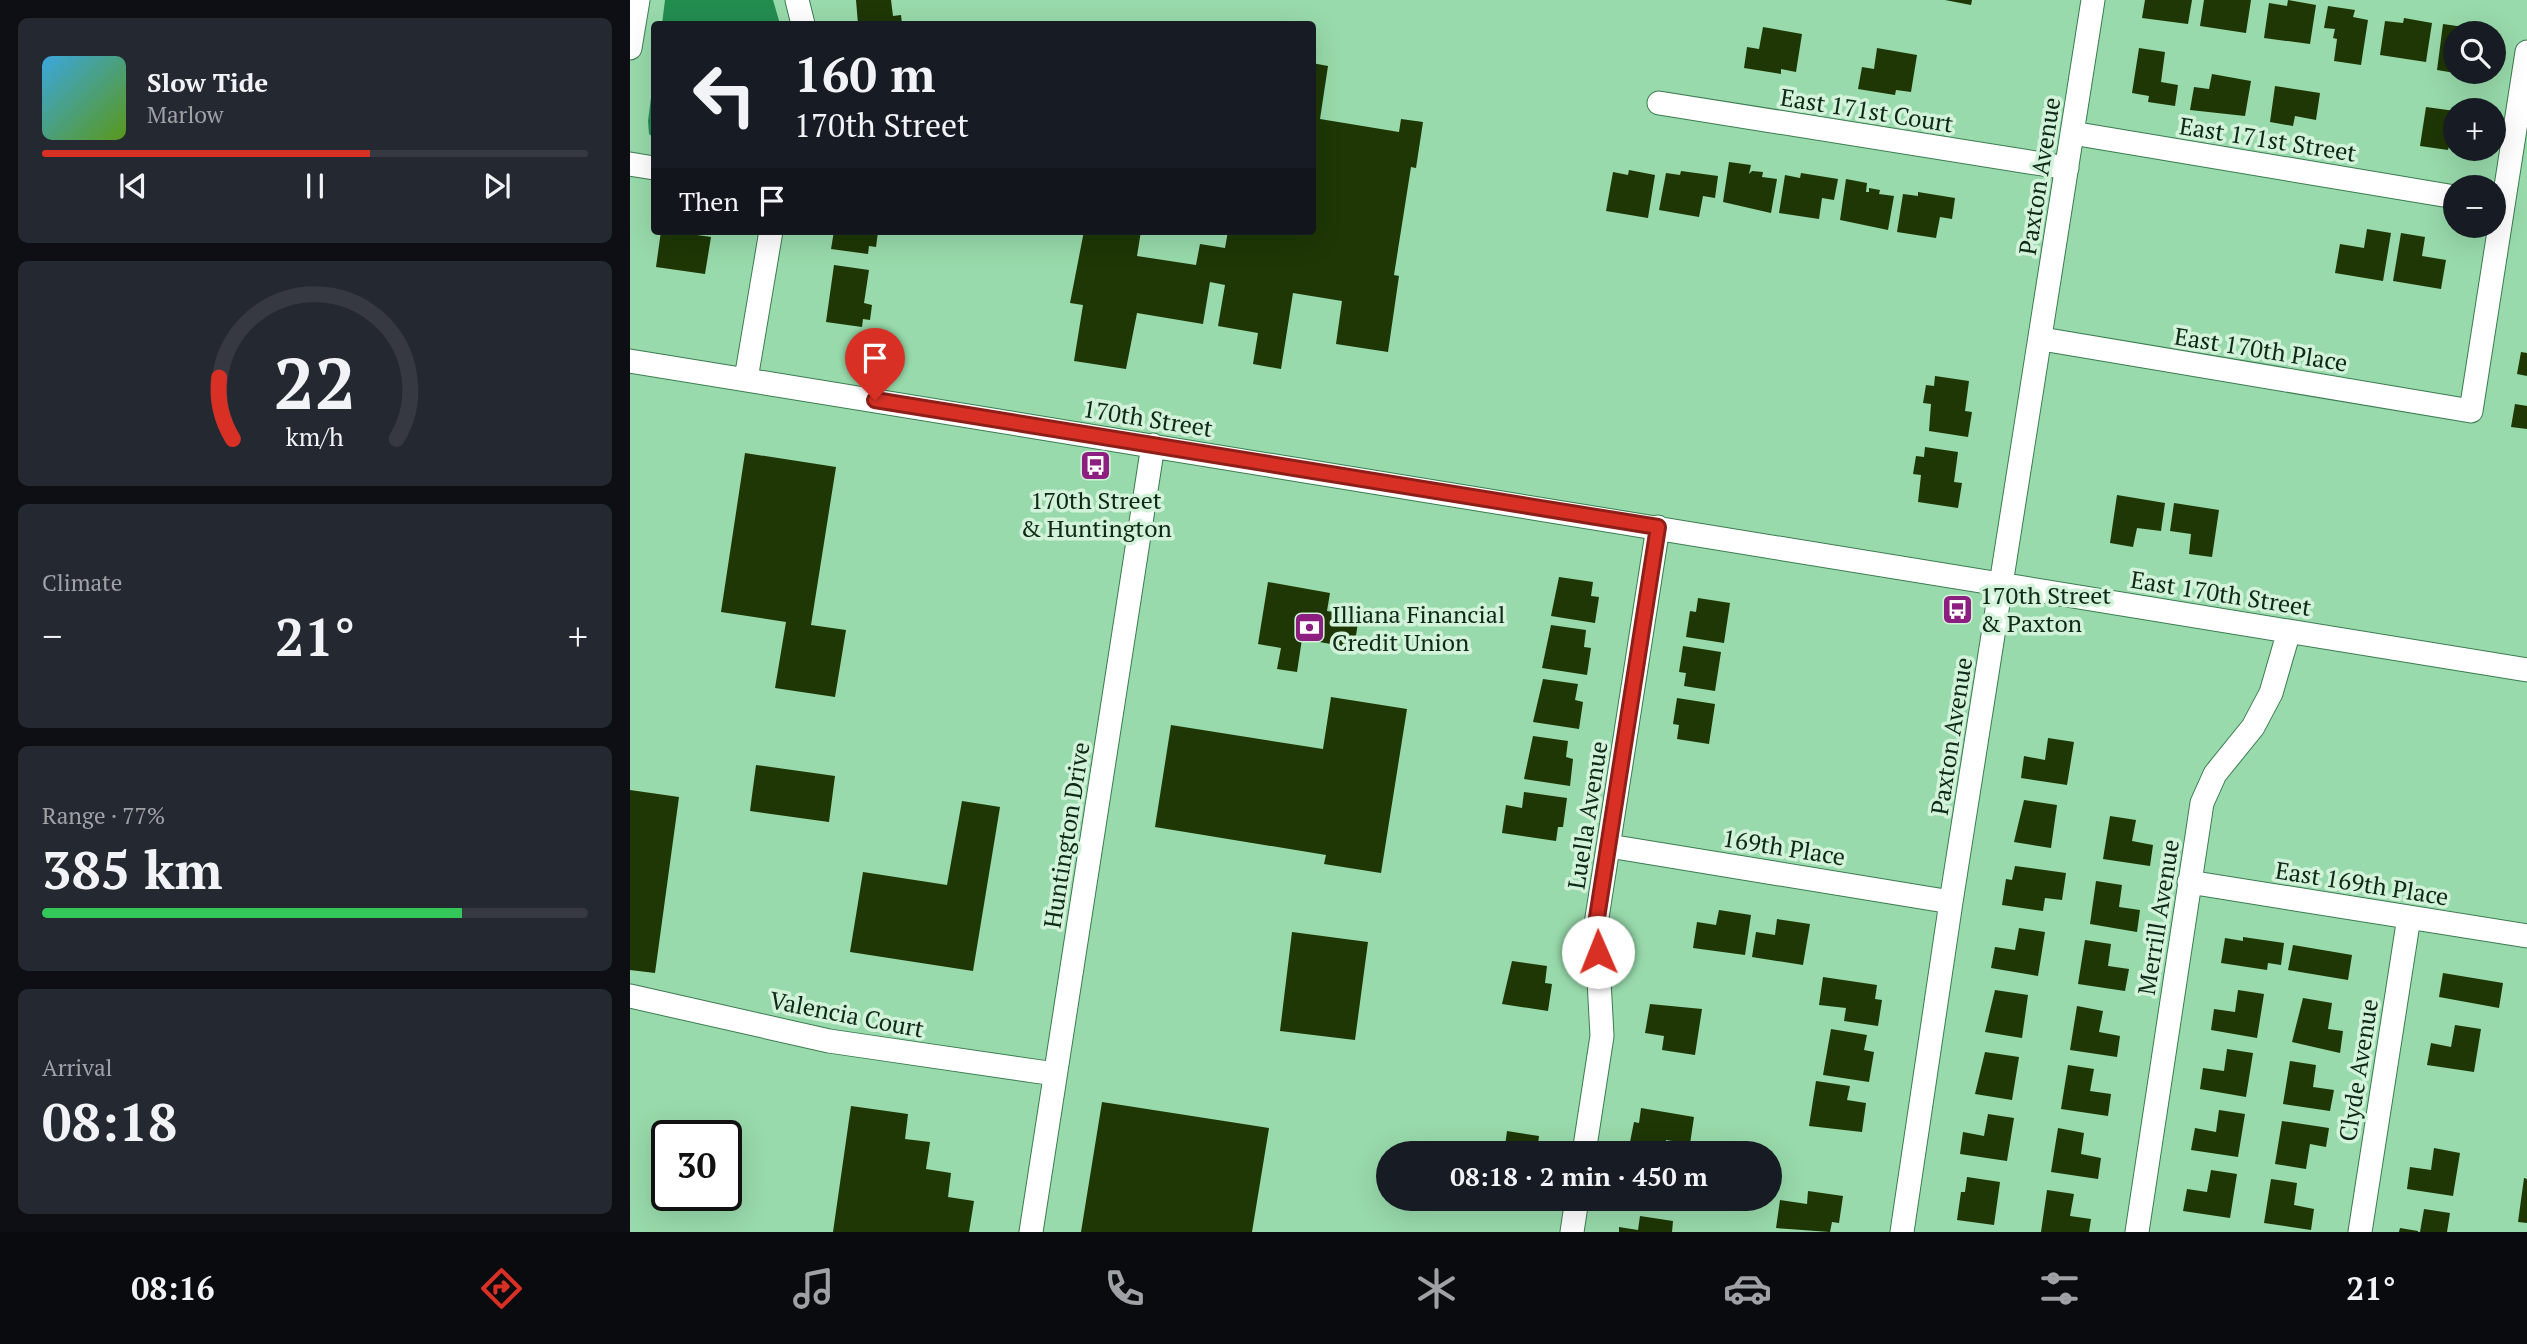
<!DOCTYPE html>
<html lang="en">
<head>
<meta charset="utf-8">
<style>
	:root { --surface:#171b24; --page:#242831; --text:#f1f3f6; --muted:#9ea1a6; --line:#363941; --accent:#d93025 }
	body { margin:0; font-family:"PT Serif",serif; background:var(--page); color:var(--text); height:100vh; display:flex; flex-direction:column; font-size:26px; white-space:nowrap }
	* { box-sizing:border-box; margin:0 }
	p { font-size:23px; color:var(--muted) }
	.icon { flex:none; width:38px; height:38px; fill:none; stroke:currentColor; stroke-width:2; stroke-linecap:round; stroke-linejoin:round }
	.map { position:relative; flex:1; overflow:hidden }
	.details { display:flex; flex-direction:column; gap:18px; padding:18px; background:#0d0f14; width:630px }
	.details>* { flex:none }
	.guide { position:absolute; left:21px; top:21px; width:665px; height:214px; border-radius:7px; box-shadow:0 7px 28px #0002; background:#171b24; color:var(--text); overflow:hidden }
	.buttons { position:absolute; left:1813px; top:21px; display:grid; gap:14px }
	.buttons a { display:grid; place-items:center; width:63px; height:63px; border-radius:50%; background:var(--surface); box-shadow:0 7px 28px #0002; font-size:35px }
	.speed { position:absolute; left:21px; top:1120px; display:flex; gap:14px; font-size:35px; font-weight:700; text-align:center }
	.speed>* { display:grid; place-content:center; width:91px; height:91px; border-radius:50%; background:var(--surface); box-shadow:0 7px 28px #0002; line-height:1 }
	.speed .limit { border:4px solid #111; border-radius:10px; background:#fff; color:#111 }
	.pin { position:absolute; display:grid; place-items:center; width:60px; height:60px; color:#fff; margin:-72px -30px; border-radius:50% 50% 50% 0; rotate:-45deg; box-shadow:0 0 7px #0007 }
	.pin .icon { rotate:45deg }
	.me { position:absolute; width:77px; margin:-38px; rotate:359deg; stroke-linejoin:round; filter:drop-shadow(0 0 5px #0008) }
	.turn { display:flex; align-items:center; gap:24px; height:147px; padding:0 28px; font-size:32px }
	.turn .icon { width:91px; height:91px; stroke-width:2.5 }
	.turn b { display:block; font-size:49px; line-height:60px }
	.then { display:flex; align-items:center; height:66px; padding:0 28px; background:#0003; gap:14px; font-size:26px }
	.big { font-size:52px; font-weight:700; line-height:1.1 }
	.details .tile { flex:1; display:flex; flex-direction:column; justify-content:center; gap:10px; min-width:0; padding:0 24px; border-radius:10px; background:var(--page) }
	.details .dial { align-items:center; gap:0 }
	.dial svg { height:182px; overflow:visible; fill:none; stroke:var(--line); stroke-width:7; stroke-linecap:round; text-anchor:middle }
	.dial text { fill:var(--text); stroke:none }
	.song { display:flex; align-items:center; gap:21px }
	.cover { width:84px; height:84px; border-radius:10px; background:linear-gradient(135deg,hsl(200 70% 55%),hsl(90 70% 35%)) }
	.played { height:7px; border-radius:4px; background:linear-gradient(90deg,var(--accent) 60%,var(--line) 60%) }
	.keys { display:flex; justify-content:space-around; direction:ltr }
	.heat { display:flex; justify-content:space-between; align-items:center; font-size:38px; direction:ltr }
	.charge { height:10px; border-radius:5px; background:linear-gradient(90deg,#34c759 77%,var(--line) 0) }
	.trip { position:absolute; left:746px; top:1141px; width:406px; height:70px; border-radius:35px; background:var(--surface); box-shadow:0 7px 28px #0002; font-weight:700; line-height:70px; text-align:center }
	.menu { display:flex; height:112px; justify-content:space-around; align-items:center; background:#090b0e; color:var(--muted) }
	.menu .icon { width:49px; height:49px }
	.menu .active { color:var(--accent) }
	.menu b { font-size:32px; color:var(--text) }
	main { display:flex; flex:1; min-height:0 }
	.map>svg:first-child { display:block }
	.water { fill:#238d50 }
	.building { fill:#1e3705 }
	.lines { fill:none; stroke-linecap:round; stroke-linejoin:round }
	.minor-casing { stroke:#3b7b50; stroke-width:25 }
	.minor { stroke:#fff; stroke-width:23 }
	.route-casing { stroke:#8d1f18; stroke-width:18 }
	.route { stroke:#d93025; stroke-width:12 }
	.labels { text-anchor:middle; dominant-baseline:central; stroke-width:7; stroke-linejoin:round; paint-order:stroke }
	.street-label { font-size:24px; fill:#0e2917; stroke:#d2f2da }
	.poi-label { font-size:24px; fill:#0e2917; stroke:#d2f2da; text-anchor:start }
</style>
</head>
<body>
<main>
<section class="details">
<div class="tile">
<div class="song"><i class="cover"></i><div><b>Slow Tide</b><p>Marlow</p></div></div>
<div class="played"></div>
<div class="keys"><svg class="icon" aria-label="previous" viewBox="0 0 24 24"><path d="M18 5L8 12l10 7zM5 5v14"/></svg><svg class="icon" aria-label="pause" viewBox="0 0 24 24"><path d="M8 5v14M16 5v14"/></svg><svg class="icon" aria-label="next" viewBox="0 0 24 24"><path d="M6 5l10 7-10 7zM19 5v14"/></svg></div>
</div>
<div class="tile dial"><svg viewBox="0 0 100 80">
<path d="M14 69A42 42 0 1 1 86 69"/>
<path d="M14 69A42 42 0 0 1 8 42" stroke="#d93025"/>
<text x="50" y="56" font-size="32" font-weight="700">22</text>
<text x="50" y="72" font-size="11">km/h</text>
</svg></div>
<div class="tile"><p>Climate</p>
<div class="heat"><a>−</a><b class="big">21°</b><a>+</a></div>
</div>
<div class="tile"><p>Range · 77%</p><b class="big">385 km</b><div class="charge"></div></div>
<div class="tile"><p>Arrival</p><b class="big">08:18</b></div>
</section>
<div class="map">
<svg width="1897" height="1232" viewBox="0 0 1897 1232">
	<rect width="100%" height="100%" fill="#98daab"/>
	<!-- water -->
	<path class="water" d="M35,0H143L150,24H32Z
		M24,74V138L19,134L18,121Z"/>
	<!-- building -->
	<path class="building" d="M226,0H261L263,16L271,15L272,24H228Z
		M1315,0H1342L1341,5Z
		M1515,0H1562L1558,24L1512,18Z
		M1574,0H1621L1616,33L1570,26Z
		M1658,0L1686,5L1680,44L1634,38L1639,3L1657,6Z
		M1698,6L1725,10L1723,17L1738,20L1731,65L1704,61L1707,39L1703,38L1705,29L1694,28Z
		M1774,18L1802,23L1796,62L1750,55L1755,21L1773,23Z
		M1813,24L1848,29L1847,33H1825V73L1807,70Z
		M1133,27L1172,34L1166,72L1151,69V74L1114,68L1117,47L1129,49Z
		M1247,48L1287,55L1281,92L1266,90L1265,95L1228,89L1232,67L1244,69Z
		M1509,48L1535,52L1531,82L1548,85L1545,106L1518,102L1519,96L1502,93Z
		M682,63L698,66L690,119L769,132L771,119L793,122L786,168L781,167L764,275L769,276L758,352L706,344L712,301L663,293L651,369L623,364L628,333L588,326L595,285L580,282L573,324L507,313L496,369L444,361L453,305L440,303L454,231H511L507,256L566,265L570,244L595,248L598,231H682Z
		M1582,74L1621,81L1615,116L1560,110L1564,87L1579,89Z
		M1645,86L1690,93L1686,120L1665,116L1663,126L1640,122Z
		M1796,107L1825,111V147L1819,146L1818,150L1790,146Z
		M1099,162L1121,165L1119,174L1122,171L1133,172L1132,177L1147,179L1141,213L1093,202Z
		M999,170L1025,175L1018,218L976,211L983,172L998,175Z
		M1051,171L1088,176L1085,198L1073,196L1069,217L1029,210L1036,173L1050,175Z
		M1171,173L1208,179L1204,200L1192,198L1189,219L1149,213L1155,175L1170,178Z
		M1216,179L1237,183L1236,192H1239V188L1250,190L1249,194L1264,196L1258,230L1210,220Z
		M1288,192L1325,198L1322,219L1310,217L1306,238L1267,232L1273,194L1288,196Z
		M1737,229L1761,233L1753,281L1705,273L1710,244L1734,248Z
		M31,231H66L67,235L81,237L75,274L26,267Z
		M204,231L248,232L246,247L239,246L238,254L201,249Z
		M1771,233L1795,237L1792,256L1816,260L1811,289L1763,281Z
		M204,265L239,270L234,303L242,305L240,320L233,319L232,327L196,322Z
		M1891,352L1897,353V376L1887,374Z
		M1305,376L1339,381L1335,411L1342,412L1338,437L1299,431L1301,404L1293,403L1296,385L1304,386Z
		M1885,404L1897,406V429L1881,427Z
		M1295,447L1328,452L1324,482L1332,483L1328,508L1288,502L1291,475L1283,474L1286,456L1294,457Z
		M115,453L206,467L181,625L216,630L205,697L145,688L156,622L91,612Z
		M1487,495L1535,503L1531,531L1507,528L1503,547L1480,543Z
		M1544,503L1589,510L1582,557L1559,554L1561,534L1540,531Z
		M929,577L963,582L961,596L969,597L965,623L921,616Z
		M638,582L700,593L697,611L729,616L724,648L672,639L667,672L647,669L651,648L628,644Z
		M1068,598L1100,603L1094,643L1056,637L1060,611L1066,612Z
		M921,625L956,630L954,647L961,648L957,675L912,668Z
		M1053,646L1091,652L1085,691L1054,686L1056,673L1049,672Z
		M913,679L948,684L945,700L953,702L949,729L903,722Z
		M701,697L777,709L751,873L694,864L696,855L525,827L541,725L693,749Z
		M1047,698L1085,704L1079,744L1047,739L1049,725L1043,724Z
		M903,736L938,741L936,757L943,759L940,786L894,779Z
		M1418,738L1444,742L1437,785L1391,778L1394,756L1415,760Z
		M126,765L205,776L199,822L120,811Z
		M0,790L49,797L25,973L0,970Z
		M894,792L937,798L933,827H928L926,841L872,833L876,805L892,808Z
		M1394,800L1427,805L1421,848L1384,842Z
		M332,801L370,807L343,971L220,952L233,872L317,885Z
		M1480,816L1506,820L1502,841L1523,845L1520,866L1473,859Z
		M1385,866L1436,873L1432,900L1415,898L1413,911L1372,905L1376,879L1382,880Z
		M1466,881L1492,885L1489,907L1510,910L1507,932L1460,924Z
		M1089,910L1121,915L1115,955L1063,948L1067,922L1086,925Z
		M1147,919L1180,924L1173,965L1122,957L1126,932L1145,935Z
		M1389,928L1415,932L1408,976L1361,968L1365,947L1385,950Z
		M662,932L738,942L725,1040L650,1031Z
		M1613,937L1654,943L1651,965L1638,963L1637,970L1591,963L1595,938L1613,941Z
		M1455,940L1481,944L1478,966L1499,969L1495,991L1448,984Z
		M1663,945L1722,955L1718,980L1658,970Z
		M882,961L917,966L915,983L922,984L918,1011L872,1004Z
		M1813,973L1873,983L1869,1008L1809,997Z
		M1193,977L1247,985L1245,999L1252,1000L1248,1026L1214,1021L1216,1008L1189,1005Z
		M1365,990L1398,995L1392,1038L1355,1032Z
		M1608,990L1634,994L1627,1038L1581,1030L1584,1009L1605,1012Z
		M1673,998L1702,1003L1698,1029L1713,1031L1710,1053L1662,1042Z
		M1020,1004L1072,1009L1065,1055L1032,1050L1034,1036L1015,1033Z
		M1447,1006L1473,1011L1469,1032L1490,1036L1487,1057L1440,1050Z
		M1825,1025L1851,1029L1844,1072L1797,1065L1801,1043L1821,1047Z
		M1201,1029L1237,1035L1234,1050L1244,1052L1239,1082L1193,1075Z
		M1597,1049L1623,1053L1616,1097L1570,1089L1573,1068L1594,1071Z
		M1355,1052L1389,1057L1382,1100L1345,1094Z
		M1660,1061L1686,1065L1683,1087L1704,1090L1700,1111L1653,1104Z
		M1438,1065L1464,1069L1460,1091L1481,1094L1478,1116L1431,1109Z
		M1186,1081L1220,1086L1217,1100L1236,1103L1232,1132L1179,1126Z
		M472,1102L639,1128L622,1232H451Z
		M221,1106L278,1114L275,1139L300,1142L296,1169L321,1173L318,1197L344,1201L339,1232H203Z
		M1011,1108L1064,1117L1060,1144L1036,1140L1033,1153L999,1147L1004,1122L1009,1123Z
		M1589,1110L1615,1114L1608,1157L1561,1150L1565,1128L1586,1132Z
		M1358,1114L1384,1118L1377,1161L1330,1154L1333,1132L1354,1136Z
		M1652,1121L1699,1128L1696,1147L1680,1144L1676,1169L1645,1164Z
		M1428,1128L1454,1133L1451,1154L1471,1158L1468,1179L1421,1172Z
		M877,1131L909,1136L907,1153H845L846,1142L875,1146Z
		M1804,1148L1830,1153L1823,1196L1777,1189L1780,1167L1801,1170Z
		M1581,1170L1607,1174L1600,1218L1553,1211L1557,1189L1577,1192Z
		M1337,1177L1370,1182L1364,1225L1327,1220L1331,1192H1335Z
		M1894,1178L1897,1179V1223L1888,1222Z
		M1641,1179L1667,1183L1664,1205L1684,1209L1681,1230L1634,1223Z
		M1417,1190L1444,1194L1440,1216L1461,1219L1459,1232H1411Z
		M1178,1191L1213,1196L1209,1223L1202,1222L1200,1232L1146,1228L1150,1200L1177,1204Z
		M1794,1209L1820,1213L1817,1232H1790Z
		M1010,1216L1043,1221L1042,1232H989V1227L1008,1230Z
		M1770,1228L1788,1231V1232H1769Z"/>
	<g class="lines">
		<defs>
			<path id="minor" d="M167,0L173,24
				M0,48L8,0
				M1029,103L1437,168
				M1442,133L1825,197
				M0,164L24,168
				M1412,339L1841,411L1897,52
				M0,361L1897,670
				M116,379L141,231
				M979,846L1321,902
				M1559,882L1897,936
				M0,996L199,1041L425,1074
				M954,1153L972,1036L966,924L1028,527
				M401,1232L523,445
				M942,1232L947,1199
				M1272,1232L1321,902L1463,0
				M1507,1232L1572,803L1585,774L1623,727L1641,693L1659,631
				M1730,1232L1779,917"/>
		</defs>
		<!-- minor casing -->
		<use href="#minor" class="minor-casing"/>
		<!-- minor -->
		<use href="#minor" class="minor"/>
	</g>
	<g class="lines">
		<defs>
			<path id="route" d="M245,400L1028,527L966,924L968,952"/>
		</defs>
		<!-- route casing -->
		<use href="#route" class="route-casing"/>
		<!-- route -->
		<use href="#route" class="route"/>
	</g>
	<!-- icons -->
	<defs>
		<symbol id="bus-square" viewBox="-11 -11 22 22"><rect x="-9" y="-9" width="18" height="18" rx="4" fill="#8d1f81" stroke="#d2f2da"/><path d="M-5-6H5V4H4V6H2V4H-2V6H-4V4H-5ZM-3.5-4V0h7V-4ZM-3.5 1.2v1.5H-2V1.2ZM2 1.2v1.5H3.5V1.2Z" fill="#fff"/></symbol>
		<symbol id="bank-square" viewBox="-11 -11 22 22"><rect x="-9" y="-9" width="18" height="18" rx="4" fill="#8d1f81" stroke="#d2f2da"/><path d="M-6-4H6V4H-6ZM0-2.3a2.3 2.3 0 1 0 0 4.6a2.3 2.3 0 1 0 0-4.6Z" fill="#fff"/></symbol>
	</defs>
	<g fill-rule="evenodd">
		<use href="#bus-square" x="448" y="448" width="35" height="35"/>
		<use href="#bus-square" x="1310" y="592" width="35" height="35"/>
		<use href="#bank-square" x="662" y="610" width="35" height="35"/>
	</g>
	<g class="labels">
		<!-- street labels -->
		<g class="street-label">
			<text transform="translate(1237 110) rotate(9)">East 171st Court</text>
			<text transform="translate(1638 139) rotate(9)">East 171st Street</text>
			<text transform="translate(1409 176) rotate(-81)">Paxton Avenue</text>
			<text transform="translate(1631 349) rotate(9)">East 170th Place</text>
			<text transform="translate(518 418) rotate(9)">170th Street</text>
			<text transform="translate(1591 593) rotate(9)">East 170th Street</text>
			<text transform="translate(1321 736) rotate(-81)">Paxton Avenue</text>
			<text transform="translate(957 815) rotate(-81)">Luella Avenue</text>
			<text transform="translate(436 835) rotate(-81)">Huntington Drive</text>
			<text transform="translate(1154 847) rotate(9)">169th Place</text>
			<text transform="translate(1732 883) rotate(9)">East 169th Place</text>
			<text transform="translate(1528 917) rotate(-81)">Merrill Avenue</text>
			<text transform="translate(217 1014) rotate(11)">Valencia Court</text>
			<text transform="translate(1728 1070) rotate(-81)">Clyde Avenue</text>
		</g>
		<!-- poi labels -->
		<g class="poi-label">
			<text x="466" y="500" text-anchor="middle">170th Street<tspan x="466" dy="28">&amp; Huntington</tspan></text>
			<text x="1350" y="595">170th Street<tspan x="1350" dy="28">&amp; Paxton</tspan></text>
			<text x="702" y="614">Illiana Financial<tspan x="702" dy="28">Credit Union</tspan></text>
		</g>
	</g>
</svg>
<div class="buttons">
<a><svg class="icon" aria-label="search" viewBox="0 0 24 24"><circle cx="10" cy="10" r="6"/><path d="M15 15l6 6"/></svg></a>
<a>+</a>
<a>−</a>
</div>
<div class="speed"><div class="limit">30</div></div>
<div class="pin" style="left:245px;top:400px;background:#d93025"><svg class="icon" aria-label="arrive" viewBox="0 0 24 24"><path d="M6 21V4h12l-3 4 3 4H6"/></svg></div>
<svg class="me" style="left:968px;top:952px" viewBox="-20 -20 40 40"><circle r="19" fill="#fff"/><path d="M0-13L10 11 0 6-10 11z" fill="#d93025"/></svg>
<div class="trip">08:18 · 2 min · 450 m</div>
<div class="guide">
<div class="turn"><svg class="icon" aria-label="left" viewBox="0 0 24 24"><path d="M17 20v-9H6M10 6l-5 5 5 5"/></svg><div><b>160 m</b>170th Street</div></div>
<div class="then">Then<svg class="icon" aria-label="arrive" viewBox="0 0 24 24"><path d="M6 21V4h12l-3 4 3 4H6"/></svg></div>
</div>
</div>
</main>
<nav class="menu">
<b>08:16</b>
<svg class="icon active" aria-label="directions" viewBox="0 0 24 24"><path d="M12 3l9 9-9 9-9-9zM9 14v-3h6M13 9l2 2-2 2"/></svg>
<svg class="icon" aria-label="music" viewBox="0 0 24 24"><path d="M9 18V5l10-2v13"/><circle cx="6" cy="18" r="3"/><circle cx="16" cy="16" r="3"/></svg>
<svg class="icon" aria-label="phone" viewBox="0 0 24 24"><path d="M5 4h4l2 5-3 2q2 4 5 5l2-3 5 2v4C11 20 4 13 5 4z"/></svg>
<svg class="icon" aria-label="climate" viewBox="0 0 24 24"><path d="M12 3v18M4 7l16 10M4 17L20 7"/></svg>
<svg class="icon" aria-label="car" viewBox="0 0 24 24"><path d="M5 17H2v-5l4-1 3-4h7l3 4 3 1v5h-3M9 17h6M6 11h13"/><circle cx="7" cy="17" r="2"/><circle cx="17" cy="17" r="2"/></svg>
<svg class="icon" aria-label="filters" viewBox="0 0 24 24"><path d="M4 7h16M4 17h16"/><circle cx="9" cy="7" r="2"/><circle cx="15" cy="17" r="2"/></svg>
<b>21°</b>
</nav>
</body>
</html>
